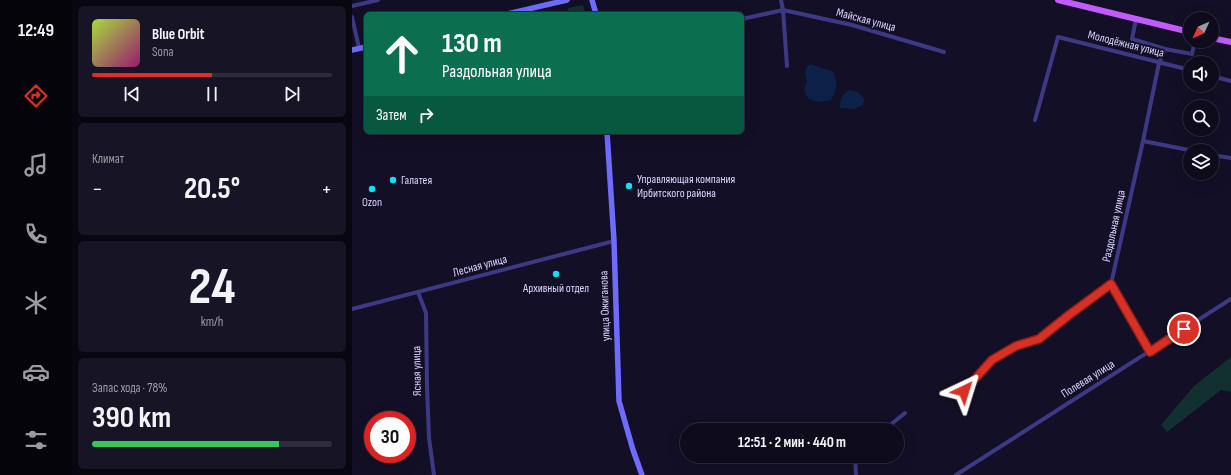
<!DOCTYPE html>
<html lang="ru">
<head>
<meta charset="utf-8">
<style>
	:root { --surface:#0e0b1c; --page:#171425; --text:#f1f3f6; --muted:#9b9ba3; --line:#2e2b3b; --accent:#d93025 }
	body { margin:0; font-family:"Sofia Sans Condensed",sans-serif; background:var(--page); color:var(--text); height:100vh; display:flex; flex-direction:column; font-size:15px; white-space:nowrap }
	* { box-sizing:border-box; margin:0 }
	p { font-size:13px; color:var(--muted) }
	.icon { flex:none; width:22px; height:22px; fill:none; stroke:currentColor; stroke-width:2; stroke-linecap:round; stroke-linejoin:round }
	.map { position:relative; flex:1; overflow:hidden }
	.side { display:flex; flex-direction:column; gap:6px; padding:6px; background:#08060f; width:280px }
	.side>* { flex:none }
	.guide { position:absolute; left:12px; top:12px; width:380px; height:122px; border-radius:6px; box-shadow:0 4px 16px #0002,0 0 0 1px var(--line); background:#0b6e4f; color:#fff; overflow:hidden }
	.needle { width:26px; rotate:225deg }
	.buttons { position:absolute; left:831px; top:12px; display:grid; gap:8px }
	.buttons a { display:grid; place-items:center; width:36px; height:36px; border-radius:50%; background:var(--surface); box-shadow:0 4px 16px #0002,0 0 0 1px var(--line); font-size:20px }
	.speed { position:absolute; left:12px; top:411px; display:flex; gap:8px; font-size:20px; font-weight:700; text-align:center }
	.speed>* { display:grid; place-content:center; width:52px; height:52px; border-radius:50%; background:var(--surface); box-shadow:0 4px 16px #0002,0 0 0 1px var(--line); line-height:1 }
	.speed .limit { border:6px solid #d22; background:#fff; color:#111 }
	.pin { position:absolute; display:grid; place-items:center; width:34px; height:34px; color:#fff; margin:-17px; border:2px solid #fff; border-radius:50%; box-shadow:0 1px 4px #0007 }
	.me { position:absolute; width:44px; margin:-22px; rotate:41deg; stroke-linejoin:round; filter:drop-shadow(0 0 3px #0008) }
	.turn { display:flex; align-items:center; gap:14px; height:84px; padding:0 12px; font-size:18px }
	.turn .icon { width:52px; height:52px; stroke-width:2.5 }
	.turn b { display:block; font-size:28px; line-height:34px }
	.then { display:flex; align-items:center; height:38px; padding:0 12px; background:#0003; gap:8px; font-size:15px }
	.big { font-size:30px; font-weight:700; line-height:1.1 }
	.side .widget { flex:1; display:flex; flex-direction:column; justify-content:center; gap:6px; min-width:0; padding:0 14px; border-radius:6px; background:var(--page) }
	.side .dial { align-items:center; gap:0 }
	.dial b { font-size:52px; line-height:1 }
	.song { display:flex; align-items:center; gap:12px }
	.cover { width:48px; height:48px; border-radius:6px; background:linear-gradient(135deg,hsl(80 70% 55%),hsl(320 70% 35%)) }
	.played { height:4px; border-radius:2px; background:linear-gradient(90deg,var(--accent) 50%,var(--line) 50%) }
	.keys { display:flex; justify-content:space-around; direction:ltr }
	.heat { display:flex; justify-content:space-between; align-items:center; font-size:22px; direction:ltr }
	.charge { height:6px; border-radius:3px; background:linear-gradient(90deg,#34c759 78%,var(--line) 0) }
	.trip { position:absolute; left:328px; top:423px; width:224px; height:40px; border-radius:20px; background:var(--surface); box-shadow:0 4px 16px #0002,0 0 0 1px var(--line); font-weight:700; line-height:40px; text-align:center }
	main { display:flex; flex:1; min-height:0 }
	.dock { display:flex; flex-direction:column; width:72px; justify-content:space-around; align-items:center; background:#06040b; color:var(--muted) }
	.dock .icon { width:28px; height:28px }
	.dock .current { color:var(--accent) }
	.dock b { font-size:18px; color:var(--text) }
	.map>svg:first-child { display:block }
	.green { fill:#12302f }
	.water { fill:#0c2248 }
	.lines { fill:none; stroke-linecap:round; stroke-linejoin:round }
	.street { stroke:#3d3a85; stroke-width:4 }
	.secondary { stroke:#6f6bff; stroke-width:5.5 }
	.primary { stroke:#c25bff; stroke-width:6 }
	.route-casing { stroke:#8d1f18; stroke-width:10 }
	.route { stroke:#d93025; stroke-width:7 }
	.poi-dot { fill:#00e5ff; stroke:#130f26; stroke-width:1.5 }
	.labels { text-anchor:middle; dominant-baseline:central; stroke-width:4; stroke-linejoin:round; paint-order:stroke }
	.street-label { font-size:12px; fill:#d9d4ff; stroke:#130f26 }
	.poi-label { font-size:12px; fill:#d9d4ff; stroke:#130f26; text-anchor:start }
</style>
</head>
<body>
<main>
<nav class="dock">
<b>12:49</b>
<svg class="icon current" aria-label="directions" viewBox="0 0 24 24"><path d="M12 3l9 9-9 9-9-9zM9 14v-3h6M13 9l2 2-2 2"/></svg>
<svg class="icon" aria-label="music" viewBox="0 0 24 24"><path d="M9 18V5l10-2v13"/><circle cx="6" cy="18" r="3"/><circle cx="16" cy="16" r="3"/></svg>
<svg class="icon" aria-label="phone" viewBox="0 0 24 24"><path d="M5 4h4l2 5-3 2q2 4 5 5l2-3 5 2v4C11 20 4 13 5 4z"/></svg>
<svg class="icon" aria-label="climate" viewBox="0 0 24 24"><path d="M12 3v18M4 7l16 10M4 17L20 7"/></svg>
<svg class="icon" aria-label="car" viewBox="0 0 24 24"><path d="M5 17H2v-5l4-1 3-4h7l3 4 3 1v5h-3M9 17h6M6 11h13"/><circle cx="7" cy="17" r="2"/><circle cx="17" cy="17" r="2"/></svg>
<svg class="icon" aria-label="filters" viewBox="0 0 24 24"><path d="M4 7h16M4 17h16"/><circle cx="9" cy="7" r="2"/><circle cx="15" cy="17" r="2"/></svg>
</nav>
<section class="side">
<div class="widget">
<div class="song"><i class="cover"></i><div><b>Blue Orbit</b><p>Sona</p></div></div>
<div class="played"></div>
<div class="keys"><svg class="icon" aria-label="previous" viewBox="0 0 24 24"><path d="M18 5L8 12l10 7zM5 5v14"/></svg><svg class="icon" aria-label="pause" viewBox="0 0 24 24"><path d="M8 5v14M16 5v14"/></svg><svg class="icon" aria-label="next" viewBox="0 0 24 24"><path d="M6 5l10 7-10 7zM19 5v14"/></svg></div>
</div>
<div class="widget"><p>Климат</p>
<div class="heat"><a>−</a><b class="big">20.5°</b><a>+</a></div>
</div>
<div class="widget dial"><b>24</b><p>km/h</p></div>
<div class="widget"><p>Запас хода · 78%</p><b class="big">390 km</b><div class="charge"></div></div>
</section>
<div class="map">
<svg width="879" height="475" viewBox="0 0 879 475">
	<rect width="100%" height="100%" fill="#130f26"/>
	<!-- green -->
	<path class="green" d="M231,5L233,14H217L216,8Z
		M879,357V392L869,390L815,432L809,425L842,386Z"/>
	<!-- water -->
	<path class="water" d="M459,64L481,72C487,83 485,89 479,100L467,102L457,99L454,95L452,88L455,82L453,73L455,66Z
		M497,90L506,92L512,99L511,105L502,109L488,108C487,99 490,96 497,90Z"/>
	<g class="lines">
		<!-- street -->
		<path class="street" d="M429,0L431,10L435,66
			M0,6L26,0
			M0,17L7,48
			M390,19L431,10L500,25L592,52
			M784,19L780,39L813,49L840,54L843,41
			M860,76L879,81
			M683,120L706,37L838,70
			M791,141L842,151
			M860,155L879,158
			M759,284L798,352
			M66,292L74,313L75,386L77,438L82,475
			M0,309L262,241
			M612,391L640,360L664,346L687,339L717,315L759,284L791,141L807,63L813,49
			M532,430L553,413
			M503,456L504,475
			M604,475L879,299"/>
		<!-- secondary -->
		<path class="secondary" d="M240,0L244,14
			M155,14L215,0
			M0,50L14,47
			M255,132L262,241L267,401L281,450L290,475"/>
		<!-- primary -->
		<path class="primary" d="M706,0L838,32
			M860,38L879,42"/>
	</g>
	<g class="lines">
		<defs>
			<path id="route" d="M612,391L640,360L664,346L687,339L717,315L759,284L798,352L832,329"/>
		</defs>
		<!-- route casing -->
		<use href="#route" class="route-casing"/>
		<!-- route -->
		<use href="#route" class="route"/>
	</g>
	<!-- markers -->
	<g class="poi-dot">
		<circle cx="41" cy="180" r="4"/>
		<circle cx="277" cy="186" r="4"/>
		<circle cx="20" cy="189" r="4"/>
		<circle cx="204" cy="274" r="4"/>
	</g>
	<g class="labels">
		<!-- street labels -->
		<g class="street-label">
			<text transform="translate(514 20) rotate(15)">Майская улица</text>
			<text transform="translate(774 44) rotate(14)">Молодёжная улица</text>
			<text transform="translate(762 226) rotate(-78)">Раздольная улица</text>
			<text transform="translate(128 266) rotate(-15)">Лесная улица</text>
			<text transform="translate(253 306) rotate(-92)">улица Ожиганова</text>
			<text transform="translate(65 371) rotate(-91)">Ясная улица</text>
			<text transform="translate(736 379) rotate(-32)">Полевая улица</text>
		</g>
		<!-- poi labels -->
		<g class="poi-label">
			<text x="285" y="179">Управляющая компания<tspan x="285" dy="14">Ирбитского района</tspan></text>
			<text x="49" y="180">Галатея</text>
			<text x="20" y="202" text-anchor="middle">Ozon</text>
			<text x="204" y="288" text-anchor="middle">Архивный отдел</text>
		</g>
	</g>
</svg>
<div class="buttons">
<a><svg class="needle" viewBox="-14 -14 28 28"><path d="M0-13l5 13h-10z" fill="#e53935"/><path d="M0 13l5-13h-10z" fill="#9b9ba3"/></svg></a>
<a><svg class="icon" aria-label="sound" viewBox="0 0 24 24"><path d="M4 9h4l5-4v14l-5-4H4zM17 9q2 3 0 6"/></svg></a>
<a><svg class="icon" aria-label="search" viewBox="0 0 24 24"><circle cx="10" cy="10" r="6"/><path d="M15 15l6 6"/></svg></a>
<a><svg class="icon" aria-label="layers" viewBox="0 0 24 24"><path d="M12 4l9 5-9 5-9-5zM3 14l9 5 9-5"/></svg></a>
</div>
<div class="speed"><div class="limit">30</div></div>
<div class="pin" style="left:832px;top:329px;background:#d93025"><svg class="icon" aria-label="arrive" viewBox="0 0 24 24"><path d="M6 21V4h12l-3 4 3 4H6"/></svg></div>
<svg class="me" style="left:612px;top:391px" viewBox="-20 -20 40 40"><path d="M0-17L14 15 0 8-14 15z" fill="#d93025" stroke="#fff" stroke-width="4"/></svg>
<div class="trip">12:51 · 2 мин · 440 m</div>
<div class="guide">
<div class="turn"><svg class="icon" aria-label="ahead" viewBox="0 0 24 24"><path d="M12 20V5M6 11l6-6 6 6"/></svg><div><b>130 m</b>Раздольная улица</div></div>
<div class="then">Затем<svg class="icon" aria-label="right" viewBox="0 0 24 24"><path d="M7 20v-9h11M14 6l5 5-5 5"/></svg></div>
</div>
</div>
</main>
</body>
</html>
